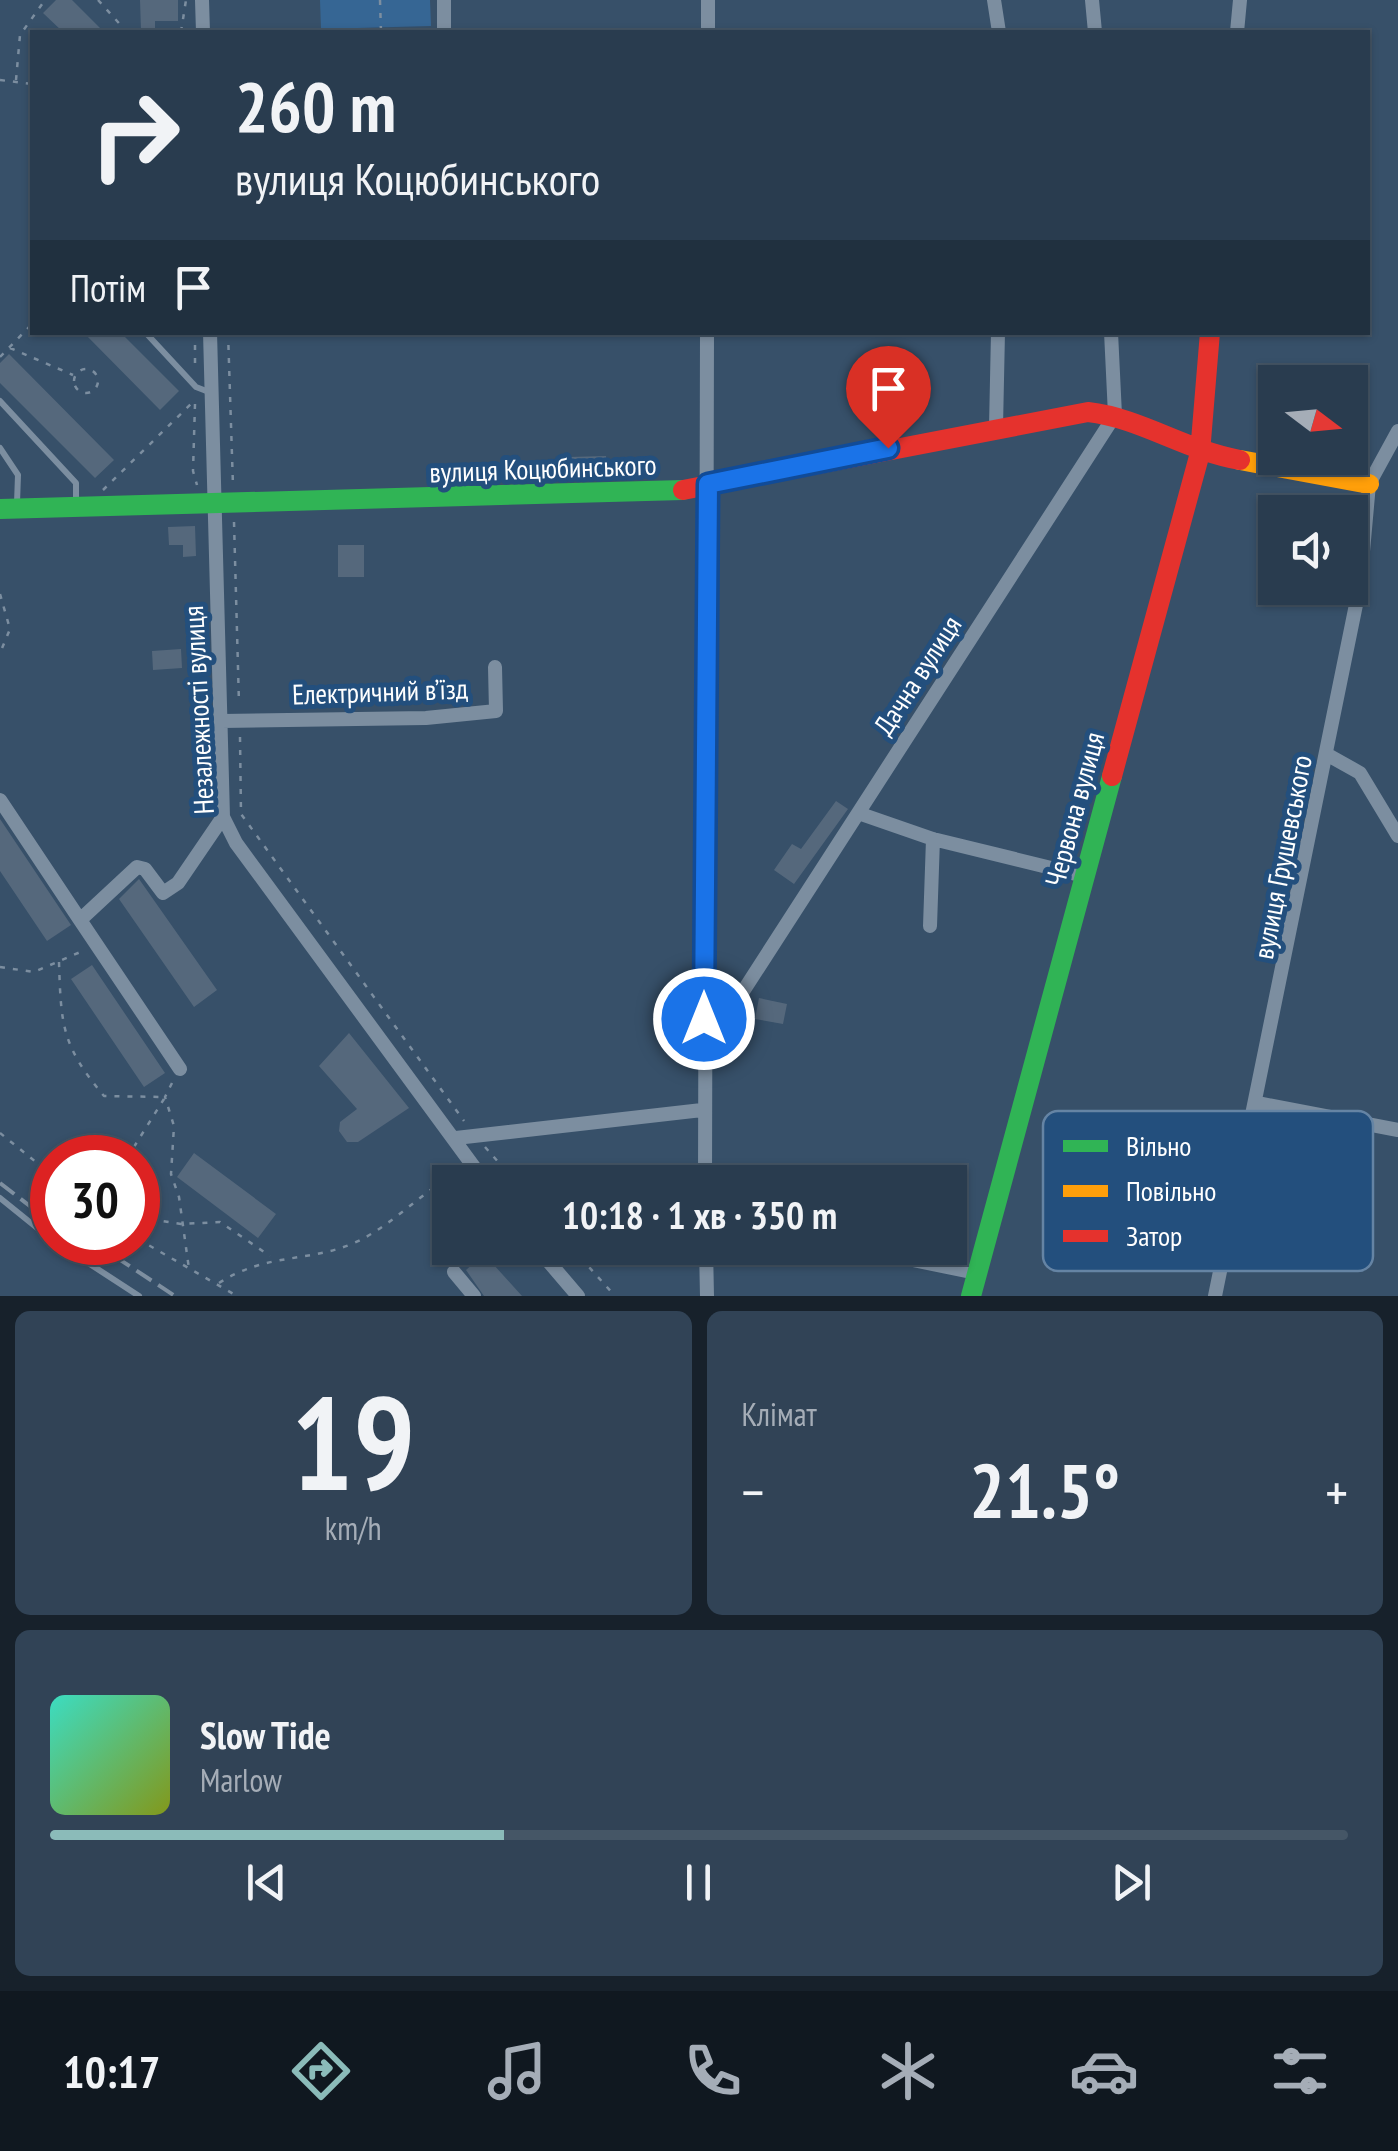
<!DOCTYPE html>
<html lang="uk">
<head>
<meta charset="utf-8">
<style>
	:root { --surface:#293c4f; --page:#314356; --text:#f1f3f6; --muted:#a5adb7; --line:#455666; --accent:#8bbbb9 }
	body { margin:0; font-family:"PT Sans Narrow",sans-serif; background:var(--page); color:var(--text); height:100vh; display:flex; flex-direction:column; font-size:38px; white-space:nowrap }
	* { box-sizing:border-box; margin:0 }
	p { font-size:32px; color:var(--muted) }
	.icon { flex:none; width:55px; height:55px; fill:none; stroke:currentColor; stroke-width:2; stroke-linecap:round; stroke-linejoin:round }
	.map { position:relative; height:1296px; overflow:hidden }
	.sheet { display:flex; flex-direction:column; gap:15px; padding:15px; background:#17212b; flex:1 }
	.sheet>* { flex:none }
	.top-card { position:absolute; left:30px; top:30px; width:1340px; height:305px; border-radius:0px; box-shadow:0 2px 8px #0004,0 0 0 2px var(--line); background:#293c4f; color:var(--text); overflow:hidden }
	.needle { width:65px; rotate:106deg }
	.controls { position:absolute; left:1258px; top:365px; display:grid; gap:20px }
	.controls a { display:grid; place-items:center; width:110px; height:110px; border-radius:0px; background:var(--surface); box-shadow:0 2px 8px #0004,0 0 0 2px var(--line); font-size:50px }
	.speed { position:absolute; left:30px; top:1135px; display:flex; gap:20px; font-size:50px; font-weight:700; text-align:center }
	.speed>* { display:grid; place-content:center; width:130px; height:130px; border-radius:50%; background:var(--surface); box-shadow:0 2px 8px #0004,0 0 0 2px var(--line); line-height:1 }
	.speed .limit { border:15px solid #d22; background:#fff; color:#111 }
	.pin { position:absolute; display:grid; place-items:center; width:85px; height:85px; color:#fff; margin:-102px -42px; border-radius:50% 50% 50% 0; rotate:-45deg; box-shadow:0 0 10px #0007 }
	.pin .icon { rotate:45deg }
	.me { position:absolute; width:110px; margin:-55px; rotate:0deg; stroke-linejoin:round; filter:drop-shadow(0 0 8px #0008) }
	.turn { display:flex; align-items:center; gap:35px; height:210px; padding:0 40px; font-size:45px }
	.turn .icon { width:130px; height:130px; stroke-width:2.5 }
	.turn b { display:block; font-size:70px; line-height:85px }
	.then { display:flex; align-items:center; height:95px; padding:0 40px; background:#0003; gap:20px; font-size:38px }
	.big { font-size:75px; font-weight:700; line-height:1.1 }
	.sheet .widget { flex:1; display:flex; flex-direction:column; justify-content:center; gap:15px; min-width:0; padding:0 35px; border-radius:15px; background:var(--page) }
	.sheet .dial { align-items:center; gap:0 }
	.dial b { font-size:130px; line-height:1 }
	.song { display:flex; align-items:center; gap:30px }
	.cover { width:120px; height:120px; border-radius:15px; background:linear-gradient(135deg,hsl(170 70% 55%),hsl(70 70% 35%)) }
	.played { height:10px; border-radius:5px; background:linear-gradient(90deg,var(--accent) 35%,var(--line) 35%) }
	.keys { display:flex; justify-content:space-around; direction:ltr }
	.heat { display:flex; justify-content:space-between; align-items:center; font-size:55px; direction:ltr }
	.sheet .tiles { flex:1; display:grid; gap:15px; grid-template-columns:1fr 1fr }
	.widget:last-child { grid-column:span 2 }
	.trip { position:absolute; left:432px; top:1165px; width:535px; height:100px; border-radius:0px; background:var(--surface); box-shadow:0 2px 8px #0004,0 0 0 2px var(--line); font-weight:700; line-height:100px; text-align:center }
	.tab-bar { display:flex; height:160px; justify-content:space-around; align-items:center; background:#101820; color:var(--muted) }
	.tab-bar .icon { width:70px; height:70px }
	.tab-bar .on { color:var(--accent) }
	.tab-bar b { font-size:45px; color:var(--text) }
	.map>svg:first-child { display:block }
	.green { fill:#366694 }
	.building { fill:#55687c }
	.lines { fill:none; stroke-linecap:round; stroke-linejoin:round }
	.path { stroke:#7c8ea0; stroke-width:2.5; stroke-dasharray:5 8; stroke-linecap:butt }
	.lane { stroke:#7c8ea0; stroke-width:6 }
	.street { stroke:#7c8ea0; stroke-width:14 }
	.fast { stroke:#30b455; stroke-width:20 }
	.slow { stroke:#ff9f0a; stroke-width:20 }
	.jam { stroke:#e5322d; stroke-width:20 }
	.rail { stroke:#7e8fa0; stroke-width:4; stroke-dasharray:18 8; stroke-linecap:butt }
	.route-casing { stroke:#114b97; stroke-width:25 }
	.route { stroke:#1a73e8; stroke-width:18 }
	.labels { text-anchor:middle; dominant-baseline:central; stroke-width:10; stroke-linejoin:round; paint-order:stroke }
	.street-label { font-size:28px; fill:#fff; stroke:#234f7d }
	.key { fill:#234f7d; stroke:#6584a4; stroke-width:2.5 }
	.key-label { font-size:28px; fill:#fff }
</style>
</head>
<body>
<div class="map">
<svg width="1398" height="1296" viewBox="0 0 1398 1296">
	<rect width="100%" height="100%" fill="#375069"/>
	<!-- green -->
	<path class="green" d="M320,0H430L431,26L321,29Z"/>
	<!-- building -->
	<path class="building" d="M56,0H72L104,32H63L43,13Z
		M140,0H178V21H155V31H141Z
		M83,332H120L179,391L160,410Z
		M9,354L114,460L95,478L0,383V363Z
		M606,456L607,469L569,475V457Z
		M195,526L196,556L183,557V545H169L168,527Z
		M338,545H364V577H338Z
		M181,649L182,668L153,670L152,651Z
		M836,801L848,809L794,884L774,870L792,844L801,849Z
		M0,819L71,925L47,941L0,871Z
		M139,879L217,990L194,1007L119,899Z
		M92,965L165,1073L144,1087L71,979Z
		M759,998L787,1004L783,1024L755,1019Z
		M349,1033L409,1108L358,1142H347L339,1131L340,1122L357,1109L319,1066Z
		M194,1153L276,1214L258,1238L177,1177Z
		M484,1254L522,1296H484L466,1270Z"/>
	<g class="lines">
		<!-- path -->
		<path class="path" d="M98,0L127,32
			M380,0L381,32
			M181,32L186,0
			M0,80L32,84
			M16,80L20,35L45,0
			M195,332V371
			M228,332L233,486
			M10,348L73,375
			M0,357L32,324
			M74 381a12 12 0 1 1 24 0a12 12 0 1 1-24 0Z
			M195,404L193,471L197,485
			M103,490L195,400
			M234,522L239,704
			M0,594L10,629L0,653
			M240,737L241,814L464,1121
			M59,962C61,1026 62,1046 104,1096L165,1097
			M0,967L34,972L85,950
			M172,1083L165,1097L174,1126L171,1174L179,1197L189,1269
			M0,1133L52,1175
			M485,1147L516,1182
			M127,1158L164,1099
			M138,1217L181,1224L220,1222L270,1256
			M138,1239L237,1296
			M572,1248L615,1296
			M463,1259L477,1248
			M219,1283C268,1252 308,1263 354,1243C392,1226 420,1193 458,1172"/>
		<!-- lane -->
		<path class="lane" d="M145,332L196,387L209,392
			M0,401L76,483V502
			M0,448L18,475L17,503
			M0,1198L52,1240
			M56,1242L139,1296"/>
		<!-- street -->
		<path class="street" d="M202,0L203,32
			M444,0V32
			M708,0V32
			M994,0L999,32
			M1092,0L1095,32
			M1237,32L1240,0
			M210,332L223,817L236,843L485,1182
			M996,427L998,332
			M222,721L426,718L496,711L495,667
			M1328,755L1360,773L1398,836
			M0,800L80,920L137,867L145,869L163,893L178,883L223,817
			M858,813L933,839L1084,876
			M80,920L180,1069
			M930,926L933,839
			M704,1019L742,993L1115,415L1111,332
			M1257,1103L1398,1130
			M456,1138L702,1110
			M705,1182L707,332
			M537,1248L578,1296
			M706,1248L707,1296
			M855,1248L976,1273
			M454,1272L474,1296
			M1215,1296L1360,585L1369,484L1398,431"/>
		<!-- fast -->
		<path class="fast" d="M0,509L683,490
			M971,1296L1112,776"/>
		<!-- slow -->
		<path class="slow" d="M1240,460L1369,484"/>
		<!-- jam -->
		<path class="jam" d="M683,490L1088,412C1141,418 1184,450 1240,460
			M1112,776L1200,453L1210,332"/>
		<!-- rail -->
		<path class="rail" d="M0,1183L52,1223
			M93,1242L175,1296"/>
	</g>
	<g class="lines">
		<defs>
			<path id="route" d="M704,1019L708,484L888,448"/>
		</defs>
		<!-- route casing -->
		<use href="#route" class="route-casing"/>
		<!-- route -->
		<use href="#route" class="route"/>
	</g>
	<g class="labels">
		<!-- street labels -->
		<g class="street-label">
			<text transform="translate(543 468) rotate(-2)">вулиця Коцюбинського</text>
			<text transform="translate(917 675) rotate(-57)">Дачна вулиця</text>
			<text transform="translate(380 691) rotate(-2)">Електричний в’їзд</text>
			<text transform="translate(198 710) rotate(-93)">Незалежності вулиця</text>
			<text transform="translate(1074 809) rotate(-75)">Червона вулиця</text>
			<text transform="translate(1282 857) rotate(-79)">вулиця Грушевського</text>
		</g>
	</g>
	<!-- legend -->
	<rect x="1043" y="1111" width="330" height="160" rx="15" class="key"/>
	<rect x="1063" y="1140" width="45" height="12" fill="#30b455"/>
	<rect x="1063" y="1185" width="45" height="12" fill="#ff9f0a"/>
	<rect x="1063" y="1230" width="45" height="12" fill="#e5322d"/>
	<g class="key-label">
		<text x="1126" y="1156">Вільно</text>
		<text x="1126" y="1201">Повільно</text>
		<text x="1126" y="1246">Затор</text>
	</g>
</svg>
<div class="controls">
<a><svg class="needle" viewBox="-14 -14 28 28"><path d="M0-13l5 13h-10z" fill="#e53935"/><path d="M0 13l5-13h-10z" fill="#a5adb7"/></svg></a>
<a><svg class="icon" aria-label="sound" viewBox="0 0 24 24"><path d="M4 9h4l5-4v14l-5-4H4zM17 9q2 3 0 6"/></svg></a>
</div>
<div class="speed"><div class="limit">30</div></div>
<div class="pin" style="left:888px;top:448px;background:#d93025"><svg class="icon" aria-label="arrive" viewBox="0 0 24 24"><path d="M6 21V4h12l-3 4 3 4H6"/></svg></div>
<svg class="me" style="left:704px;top:1019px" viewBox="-20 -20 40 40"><circle r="17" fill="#1a73e8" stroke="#fff" stroke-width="3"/><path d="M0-11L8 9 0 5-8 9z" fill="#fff"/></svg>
<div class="trip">10:18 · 1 хв · 350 m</div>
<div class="top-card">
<div class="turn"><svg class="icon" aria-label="right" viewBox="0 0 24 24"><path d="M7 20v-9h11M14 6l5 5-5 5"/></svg><div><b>260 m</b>вулиця Коцюбинського</div></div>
<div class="then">Потім<svg class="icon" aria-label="arrive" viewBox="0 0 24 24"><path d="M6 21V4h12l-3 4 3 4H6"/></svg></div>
</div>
</div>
<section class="sheet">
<div class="tiles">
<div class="widget dial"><b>19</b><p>km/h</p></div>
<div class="widget"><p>Клімат</p>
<div class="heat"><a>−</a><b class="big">21.5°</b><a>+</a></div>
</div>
<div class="widget">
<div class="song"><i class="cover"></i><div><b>Slow Tide</b><p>Marlow</p></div></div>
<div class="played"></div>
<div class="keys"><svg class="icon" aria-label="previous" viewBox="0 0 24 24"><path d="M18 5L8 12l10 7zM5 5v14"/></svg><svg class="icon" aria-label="pause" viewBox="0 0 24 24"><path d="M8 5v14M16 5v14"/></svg><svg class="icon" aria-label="next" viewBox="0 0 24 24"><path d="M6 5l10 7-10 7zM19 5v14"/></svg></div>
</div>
</div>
</section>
<nav class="tab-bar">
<b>10:17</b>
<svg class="icon on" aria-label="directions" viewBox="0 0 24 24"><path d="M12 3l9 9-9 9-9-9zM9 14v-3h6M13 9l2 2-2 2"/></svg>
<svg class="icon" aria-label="music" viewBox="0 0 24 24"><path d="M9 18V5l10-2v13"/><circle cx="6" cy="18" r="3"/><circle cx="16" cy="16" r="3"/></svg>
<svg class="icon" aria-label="phone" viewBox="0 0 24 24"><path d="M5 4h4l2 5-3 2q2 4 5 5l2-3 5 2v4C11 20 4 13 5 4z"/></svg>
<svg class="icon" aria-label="climate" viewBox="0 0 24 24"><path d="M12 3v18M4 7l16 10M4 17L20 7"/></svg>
<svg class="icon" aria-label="car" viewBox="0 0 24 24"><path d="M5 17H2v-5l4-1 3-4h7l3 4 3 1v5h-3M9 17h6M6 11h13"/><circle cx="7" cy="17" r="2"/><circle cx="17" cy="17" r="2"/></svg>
<svg class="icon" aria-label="filters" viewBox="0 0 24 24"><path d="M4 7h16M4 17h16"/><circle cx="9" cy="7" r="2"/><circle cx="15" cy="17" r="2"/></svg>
</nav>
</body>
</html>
